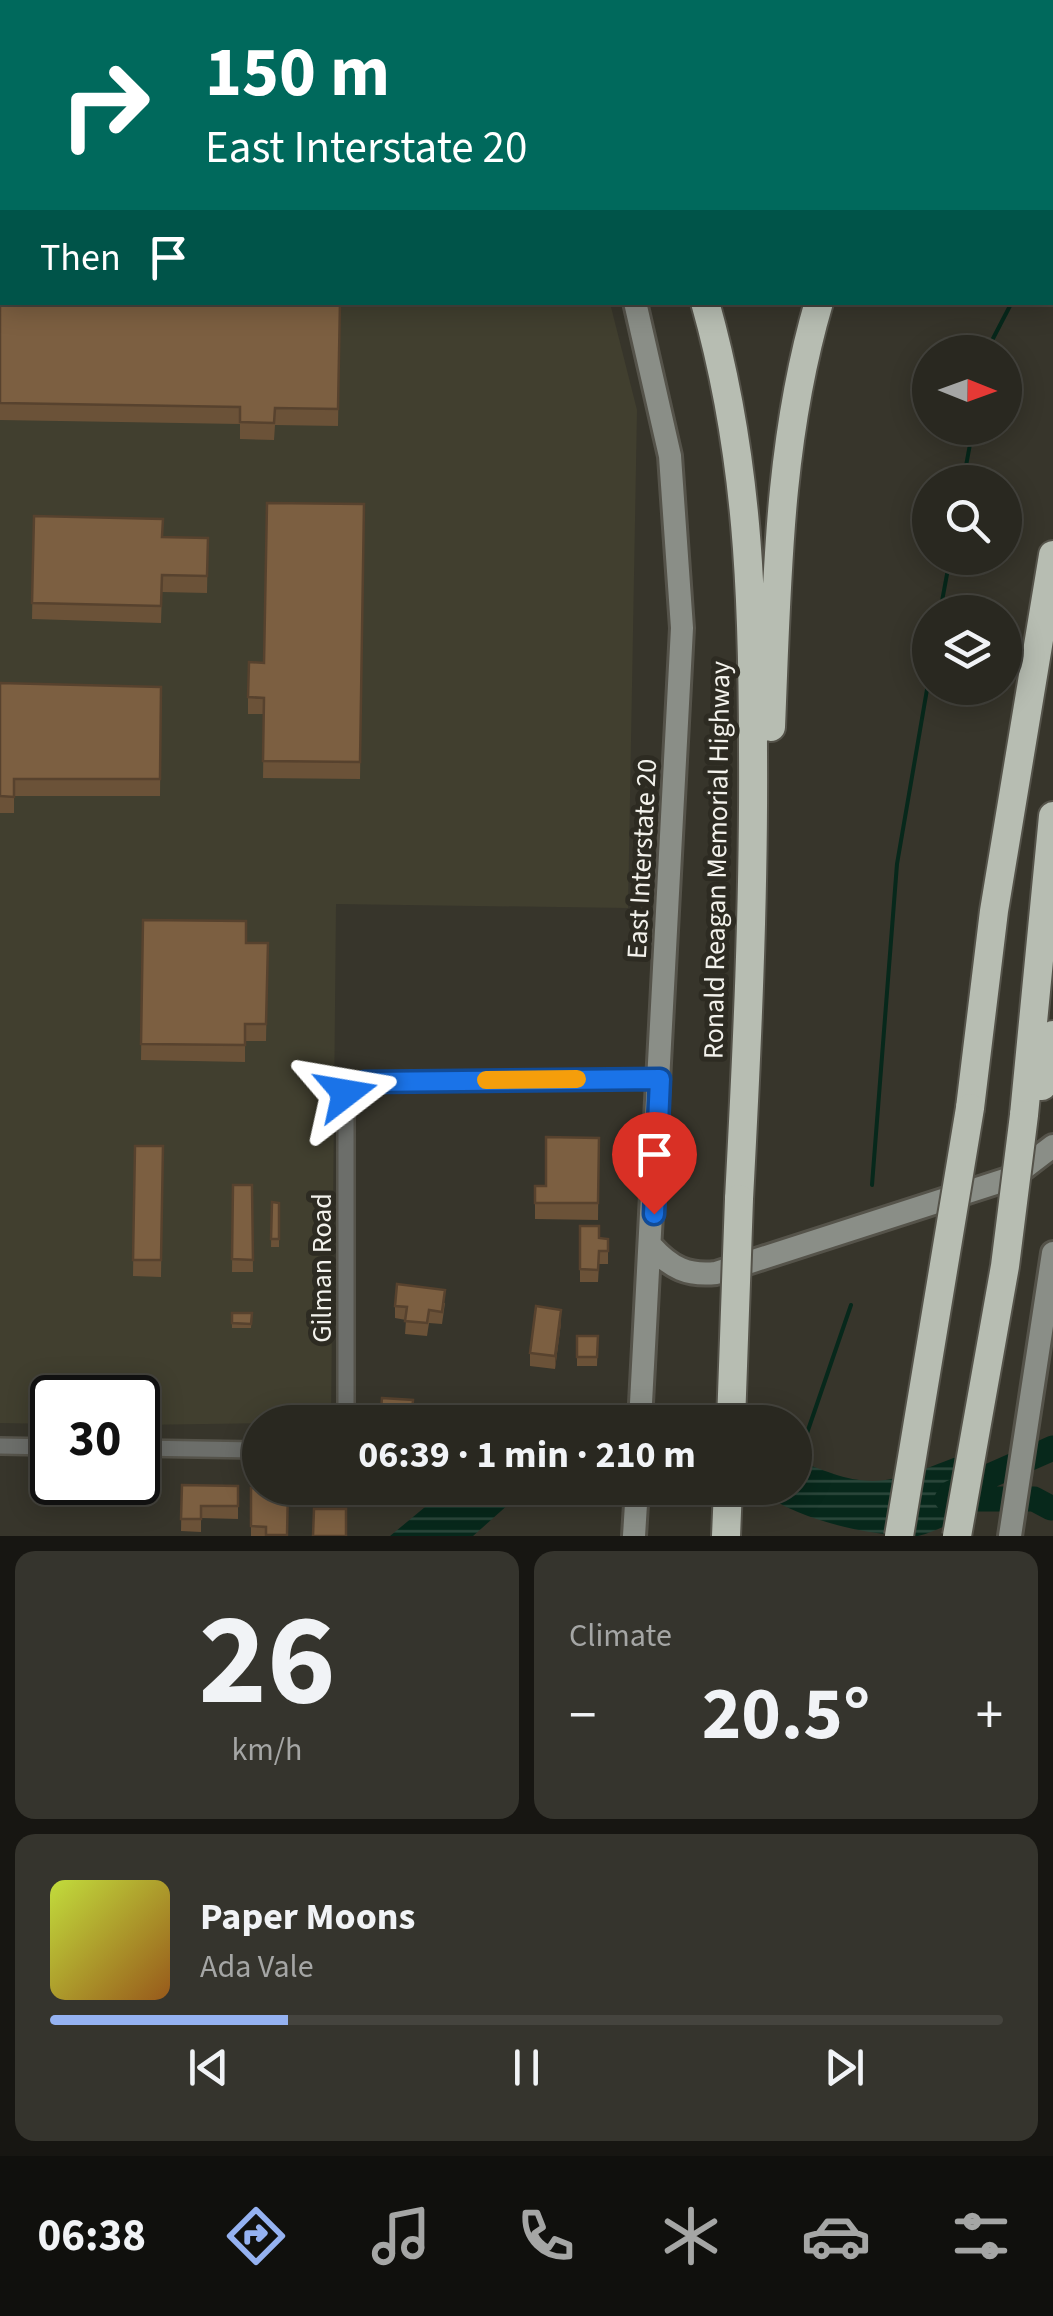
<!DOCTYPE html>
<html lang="en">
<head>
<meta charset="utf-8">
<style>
	:root { --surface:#292820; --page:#35342d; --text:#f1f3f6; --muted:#a5a6a5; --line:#45443e; --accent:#95b2f1 }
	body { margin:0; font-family:"Source Sans 3",sans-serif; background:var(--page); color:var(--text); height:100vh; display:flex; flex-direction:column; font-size:38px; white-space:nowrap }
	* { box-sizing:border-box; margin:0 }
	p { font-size:32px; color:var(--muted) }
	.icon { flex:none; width:55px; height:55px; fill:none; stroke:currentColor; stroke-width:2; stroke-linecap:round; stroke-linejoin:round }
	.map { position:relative; height:1536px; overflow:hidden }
	.panel { display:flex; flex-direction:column; gap:15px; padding:15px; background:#171612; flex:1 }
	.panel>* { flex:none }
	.hud { position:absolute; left:0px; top:0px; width:1055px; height:305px; box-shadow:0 5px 25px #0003,0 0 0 2px var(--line); background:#00695c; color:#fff; overflow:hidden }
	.needle { width:65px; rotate:91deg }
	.buttons { position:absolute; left:912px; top:335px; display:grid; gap:20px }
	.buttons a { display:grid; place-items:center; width:110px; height:110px; border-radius:50%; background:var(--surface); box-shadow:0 5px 25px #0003,0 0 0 2px var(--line); font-size:50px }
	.speed { position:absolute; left:30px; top:1375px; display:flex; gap:20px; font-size:50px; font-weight:700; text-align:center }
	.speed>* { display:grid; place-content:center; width:130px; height:130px; border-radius:50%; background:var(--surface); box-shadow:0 5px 25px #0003,0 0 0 2px var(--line); line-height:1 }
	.speed .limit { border:5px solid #111; border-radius:15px; background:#fff; color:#111 }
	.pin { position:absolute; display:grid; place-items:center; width:85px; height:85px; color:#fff; margin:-102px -42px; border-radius:50% 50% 50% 0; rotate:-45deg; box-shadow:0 0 10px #0007 }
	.pin .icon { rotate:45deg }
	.me { position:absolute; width:110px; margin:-55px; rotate:76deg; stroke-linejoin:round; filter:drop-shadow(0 0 8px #0008) }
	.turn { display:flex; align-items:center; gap:35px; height:210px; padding:0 40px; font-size:45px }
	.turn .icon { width:130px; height:130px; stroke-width:2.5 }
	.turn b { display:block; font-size:70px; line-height:85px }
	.then { display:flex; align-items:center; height:95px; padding:0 40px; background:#0003; gap:20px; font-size:38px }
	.big { font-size:75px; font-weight:700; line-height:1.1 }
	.panel .tile { flex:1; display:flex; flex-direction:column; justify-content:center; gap:15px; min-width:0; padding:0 35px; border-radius:20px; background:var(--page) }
	.panel .dial { align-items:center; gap:0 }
	.dial b { font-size:130px; line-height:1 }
	.song { display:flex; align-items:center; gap:30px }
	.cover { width:120px; height:120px; border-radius:15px; background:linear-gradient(135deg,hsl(70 70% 55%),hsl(30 70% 35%)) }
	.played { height:10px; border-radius:5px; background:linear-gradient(90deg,var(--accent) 25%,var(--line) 25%) }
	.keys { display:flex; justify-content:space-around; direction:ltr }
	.heat { display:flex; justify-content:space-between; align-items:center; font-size:55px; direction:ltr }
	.panel .tiles { flex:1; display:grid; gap:15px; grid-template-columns:1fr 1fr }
	.tile:last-child { grid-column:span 2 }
	.trip { position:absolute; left:242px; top:1405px; width:570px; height:100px; border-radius:50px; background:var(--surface); box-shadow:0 5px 25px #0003,0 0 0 2px var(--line); font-weight:700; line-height:100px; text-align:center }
	.menu { display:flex; height:160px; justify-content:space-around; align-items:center; background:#10100d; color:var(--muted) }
	.menu .icon { width:70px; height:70px }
	.menu .on { color:var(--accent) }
	.menu b { font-size:45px; color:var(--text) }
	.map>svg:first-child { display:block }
	.built { fill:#413f2f }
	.water { fill:url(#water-rules) }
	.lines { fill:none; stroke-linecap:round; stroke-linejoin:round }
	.stream { stroke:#07281b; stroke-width:4 }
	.river { stroke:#07281b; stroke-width:25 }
	.minor-casing { stroke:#55534a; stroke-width:20 }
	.secondary-casing { stroke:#55534a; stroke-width:28 }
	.motorway-casing { stroke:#55534a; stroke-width:32 }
	.minor { stroke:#6c6e6a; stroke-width:15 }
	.secondary { stroke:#8a8e87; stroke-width:22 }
	.motorway { stroke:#b7bdb2; stroke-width:28 }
	.motorway-bridge-casing { stroke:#55534a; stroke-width:32; stroke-linecap:butt }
	.motorway-bridge { stroke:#b7bdb2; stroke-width:28 }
	.wall { fill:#6b5238 }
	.shaded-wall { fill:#57422e }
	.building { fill:#7c5f41; stroke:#57422e; stroke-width:2.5 }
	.route-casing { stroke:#114b97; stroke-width:25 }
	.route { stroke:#1a73e8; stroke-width:18 }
	.slow { stroke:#f59e0b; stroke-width:18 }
	.labels { text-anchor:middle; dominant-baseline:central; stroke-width:10; stroke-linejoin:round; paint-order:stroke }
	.street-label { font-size:28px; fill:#f3f2ec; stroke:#2d2b22 }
</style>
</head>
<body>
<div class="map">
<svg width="1053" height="1536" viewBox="0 0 1053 1536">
	<defs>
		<pattern id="water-rules" width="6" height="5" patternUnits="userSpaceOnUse" patternTransform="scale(2.5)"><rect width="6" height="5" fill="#07281b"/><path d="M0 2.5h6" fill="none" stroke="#2c483c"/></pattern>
	</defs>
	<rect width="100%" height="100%" fill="#37352b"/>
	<!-- built -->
	<path class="built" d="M0,0H442L2,2V302L610,303L637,410L628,908L336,904L331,1422L138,1425V1398H52V1424L0,1423Z"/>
	<!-- water -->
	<path class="water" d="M611,1408L664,1410L722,1422H548Z
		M959,1456L962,1518C948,1524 932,1533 918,1536C865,1536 795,1519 755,1488H795V1459C872,1492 883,1485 959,1456Z
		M448,1488H527L473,1536H390Z"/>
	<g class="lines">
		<!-- stream -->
		<path class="stream" d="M986,352L1012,302
			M963,482L973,428
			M940,612L950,558
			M872,1185L897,864L930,672
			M795,1468L851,1305"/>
		<!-- river -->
		<path class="river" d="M951,1493L1053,1448
			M947,1499H1034L1051,1508"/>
		<defs>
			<path id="minor" d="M346,1422V1093L364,1082L660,1079
				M0,1446L52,1447
				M138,1448L260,1450"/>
			<path id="secondary" d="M497,0L499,2
				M635,302L670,456L682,628L640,1422
				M652,1247C671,1268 688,1276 716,1273L1011,1178L1053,1146
				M634,1536L637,1488
				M1010,1536L1053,1253"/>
			<path id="motorway" d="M574,0L576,2
				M976,2L978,0
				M1052,264L1053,267
				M705,302C748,454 753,596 753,752C754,902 747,1050 739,1199
				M771,727C777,583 778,441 819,302
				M1042,1086L1053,1035
				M970,1108L994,911L1053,555
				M1024,1115L1053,816
				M726,1536L728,1488"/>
		</defs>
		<!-- minor casing -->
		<use href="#minor" class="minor-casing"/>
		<!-- secondary casing -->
		<use href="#secondary" class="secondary-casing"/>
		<!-- motorway casing -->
		<use href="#motorway" class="motorway-casing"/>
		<!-- minor -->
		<use href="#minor" class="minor"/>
		<!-- secondary -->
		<use href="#secondary" class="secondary"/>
		<!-- motorway -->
		<use href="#motorway" class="motorway"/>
		<defs>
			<path id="motorway-bridge" d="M731,1422L739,1199
				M899,1536L970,1108
				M957,1536L1005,1266L1024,1115"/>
		</defs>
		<!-- motorway-bridge casing -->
		<use href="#motorway-bridge" class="motorway-bridge-casing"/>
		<!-- motorway-bridge -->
		<use href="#motorway-bridge" class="motorway-bridge"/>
	</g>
	<!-- wall -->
	<path class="wall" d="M0,294L340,302L338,426L275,425L274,440L240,439V424L0,420Z
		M364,504L360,779L263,778L264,714H248V697L264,663Z
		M34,516L163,537L208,538L207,593L162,592L161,623L32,619Z
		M0,683L161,687L160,796H14V813H0Z
		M143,920L246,943H268L266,1041H245V1062L141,1060Z
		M599,1138L598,1220L535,1219V1186H546Z
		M135,1146H163L161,1277L133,1276Z
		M233,1185H252L253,1272H232Z
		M272,1202L279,1203V1247H271Z
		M580,1226L599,1238L608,1239V1264H599L598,1282H580Z
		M445,1303L442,1324L429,1323L427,1336L405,1334L406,1320L395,1318V1306Z
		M232,1313H252L251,1328H232Z
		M561,1323L555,1369L530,1366V1353Z
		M577,1336H598L597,1366H577Z
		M182,1485L238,1486V1519L201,1518V1532L181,1531Z
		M251,1488H288L287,1536H251Z"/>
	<!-- shaded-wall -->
	<path class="shaded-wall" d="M561,1310V1323L555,1369V1356Z"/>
	<!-- building -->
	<path class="building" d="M0,294L2,295V302H340L338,409L275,408L274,423L240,422V407L0,403Z
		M267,503L364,504L360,762L263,761L264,698L248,697L249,662L264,663Z
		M34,516L163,519L162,537L208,538L207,576L162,575L161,606L32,603Z
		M0,683L161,687L160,779H14V797L0,796Z
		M143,920L246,921V943H268L266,1024H245V1045L141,1044Z
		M546,1137L599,1138L598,1203H535V1186H546Z
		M135,1146H163L161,1260H133Z
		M233,1185H252L253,1260L232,1259Z
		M272,1202L279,1203V1239H271Z
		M580,1226H599V1238L608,1239V1251H599L598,1270L580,1269Z
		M397,1284L445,1290L442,1312L429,1310L427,1323L405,1321L407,1307L395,1306Z
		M536,1306L561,1310L555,1356L530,1353Z
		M232,1313H252L251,1324L232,1323Z
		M577,1336H598L597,1357H577Z
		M382,1398L413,1400L411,1422H380Z
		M182,1485L238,1486V1506H201V1519H181Z
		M251,1488H288L287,1535H266V1527L251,1526Z
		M314,1509H346V1536H313Z"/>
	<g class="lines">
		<defs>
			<path id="route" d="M346,1093L364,1082L660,1079L654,1214"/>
		</defs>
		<!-- route casing -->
		<use href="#route" class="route-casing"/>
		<!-- route -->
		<use href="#route" class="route"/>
		<!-- slow -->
		<path class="slow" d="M486,1080L577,1079"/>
	</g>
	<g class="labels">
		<!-- street labels -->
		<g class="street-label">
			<text transform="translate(642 859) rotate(-87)">East Interstate 20</text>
			<text transform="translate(717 860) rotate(-89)">Ronald Reagan Memorial Highway</text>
			<text transform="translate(322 1268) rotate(-90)">Gilman Road</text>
		</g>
	</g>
</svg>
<div class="buttons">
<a><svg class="needle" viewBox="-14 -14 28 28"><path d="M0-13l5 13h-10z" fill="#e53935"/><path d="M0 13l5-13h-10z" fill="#a5a6a5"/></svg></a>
<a><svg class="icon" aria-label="search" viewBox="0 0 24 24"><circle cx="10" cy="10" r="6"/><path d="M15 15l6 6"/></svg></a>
<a><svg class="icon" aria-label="layers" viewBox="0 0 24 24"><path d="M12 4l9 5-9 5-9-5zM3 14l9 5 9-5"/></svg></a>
</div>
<div class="speed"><div class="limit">30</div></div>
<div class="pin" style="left:654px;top:1214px;background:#d93025"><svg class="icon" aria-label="arrive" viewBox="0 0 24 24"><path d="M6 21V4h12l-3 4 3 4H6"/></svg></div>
<svg class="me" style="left:346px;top:1093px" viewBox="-20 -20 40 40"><path d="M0-17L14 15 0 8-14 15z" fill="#1a73e8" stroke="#fff" stroke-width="4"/></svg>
<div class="trip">06:39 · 1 min · 210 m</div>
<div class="hud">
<div class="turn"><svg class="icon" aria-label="right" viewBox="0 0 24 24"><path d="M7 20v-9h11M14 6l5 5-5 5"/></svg><div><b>150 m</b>East Interstate 20</div></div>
<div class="then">Then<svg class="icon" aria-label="arrive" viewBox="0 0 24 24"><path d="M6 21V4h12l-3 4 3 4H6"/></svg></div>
</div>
</div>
<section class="panel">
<div class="tiles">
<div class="tile dial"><b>26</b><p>km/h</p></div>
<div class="tile"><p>Climate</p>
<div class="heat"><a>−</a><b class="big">20.5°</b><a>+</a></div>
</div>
<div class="tile">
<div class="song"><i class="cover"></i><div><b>Paper Moons</b><p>Ada Vale</p></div></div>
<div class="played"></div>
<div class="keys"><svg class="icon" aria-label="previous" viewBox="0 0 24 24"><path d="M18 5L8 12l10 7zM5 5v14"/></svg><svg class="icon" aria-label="pause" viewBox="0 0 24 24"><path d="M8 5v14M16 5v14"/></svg><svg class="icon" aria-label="next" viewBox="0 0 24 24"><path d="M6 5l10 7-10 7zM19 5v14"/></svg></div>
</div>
</div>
</section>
<nav class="menu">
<b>06:38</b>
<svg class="icon on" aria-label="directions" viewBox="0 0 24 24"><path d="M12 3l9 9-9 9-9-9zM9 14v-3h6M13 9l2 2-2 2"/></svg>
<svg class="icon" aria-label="music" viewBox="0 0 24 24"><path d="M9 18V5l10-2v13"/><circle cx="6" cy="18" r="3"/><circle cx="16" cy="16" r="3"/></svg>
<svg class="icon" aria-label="phone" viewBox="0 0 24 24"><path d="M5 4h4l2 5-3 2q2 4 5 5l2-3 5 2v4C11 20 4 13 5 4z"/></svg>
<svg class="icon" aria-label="climate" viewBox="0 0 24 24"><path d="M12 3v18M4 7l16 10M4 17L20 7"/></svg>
<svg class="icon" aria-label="car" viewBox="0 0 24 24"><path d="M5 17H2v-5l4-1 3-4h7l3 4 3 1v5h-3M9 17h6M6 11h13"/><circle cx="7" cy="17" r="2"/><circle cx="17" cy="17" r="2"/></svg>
<svg class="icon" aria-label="filters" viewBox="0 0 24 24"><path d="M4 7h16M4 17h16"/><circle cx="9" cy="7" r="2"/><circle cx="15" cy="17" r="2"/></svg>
</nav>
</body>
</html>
